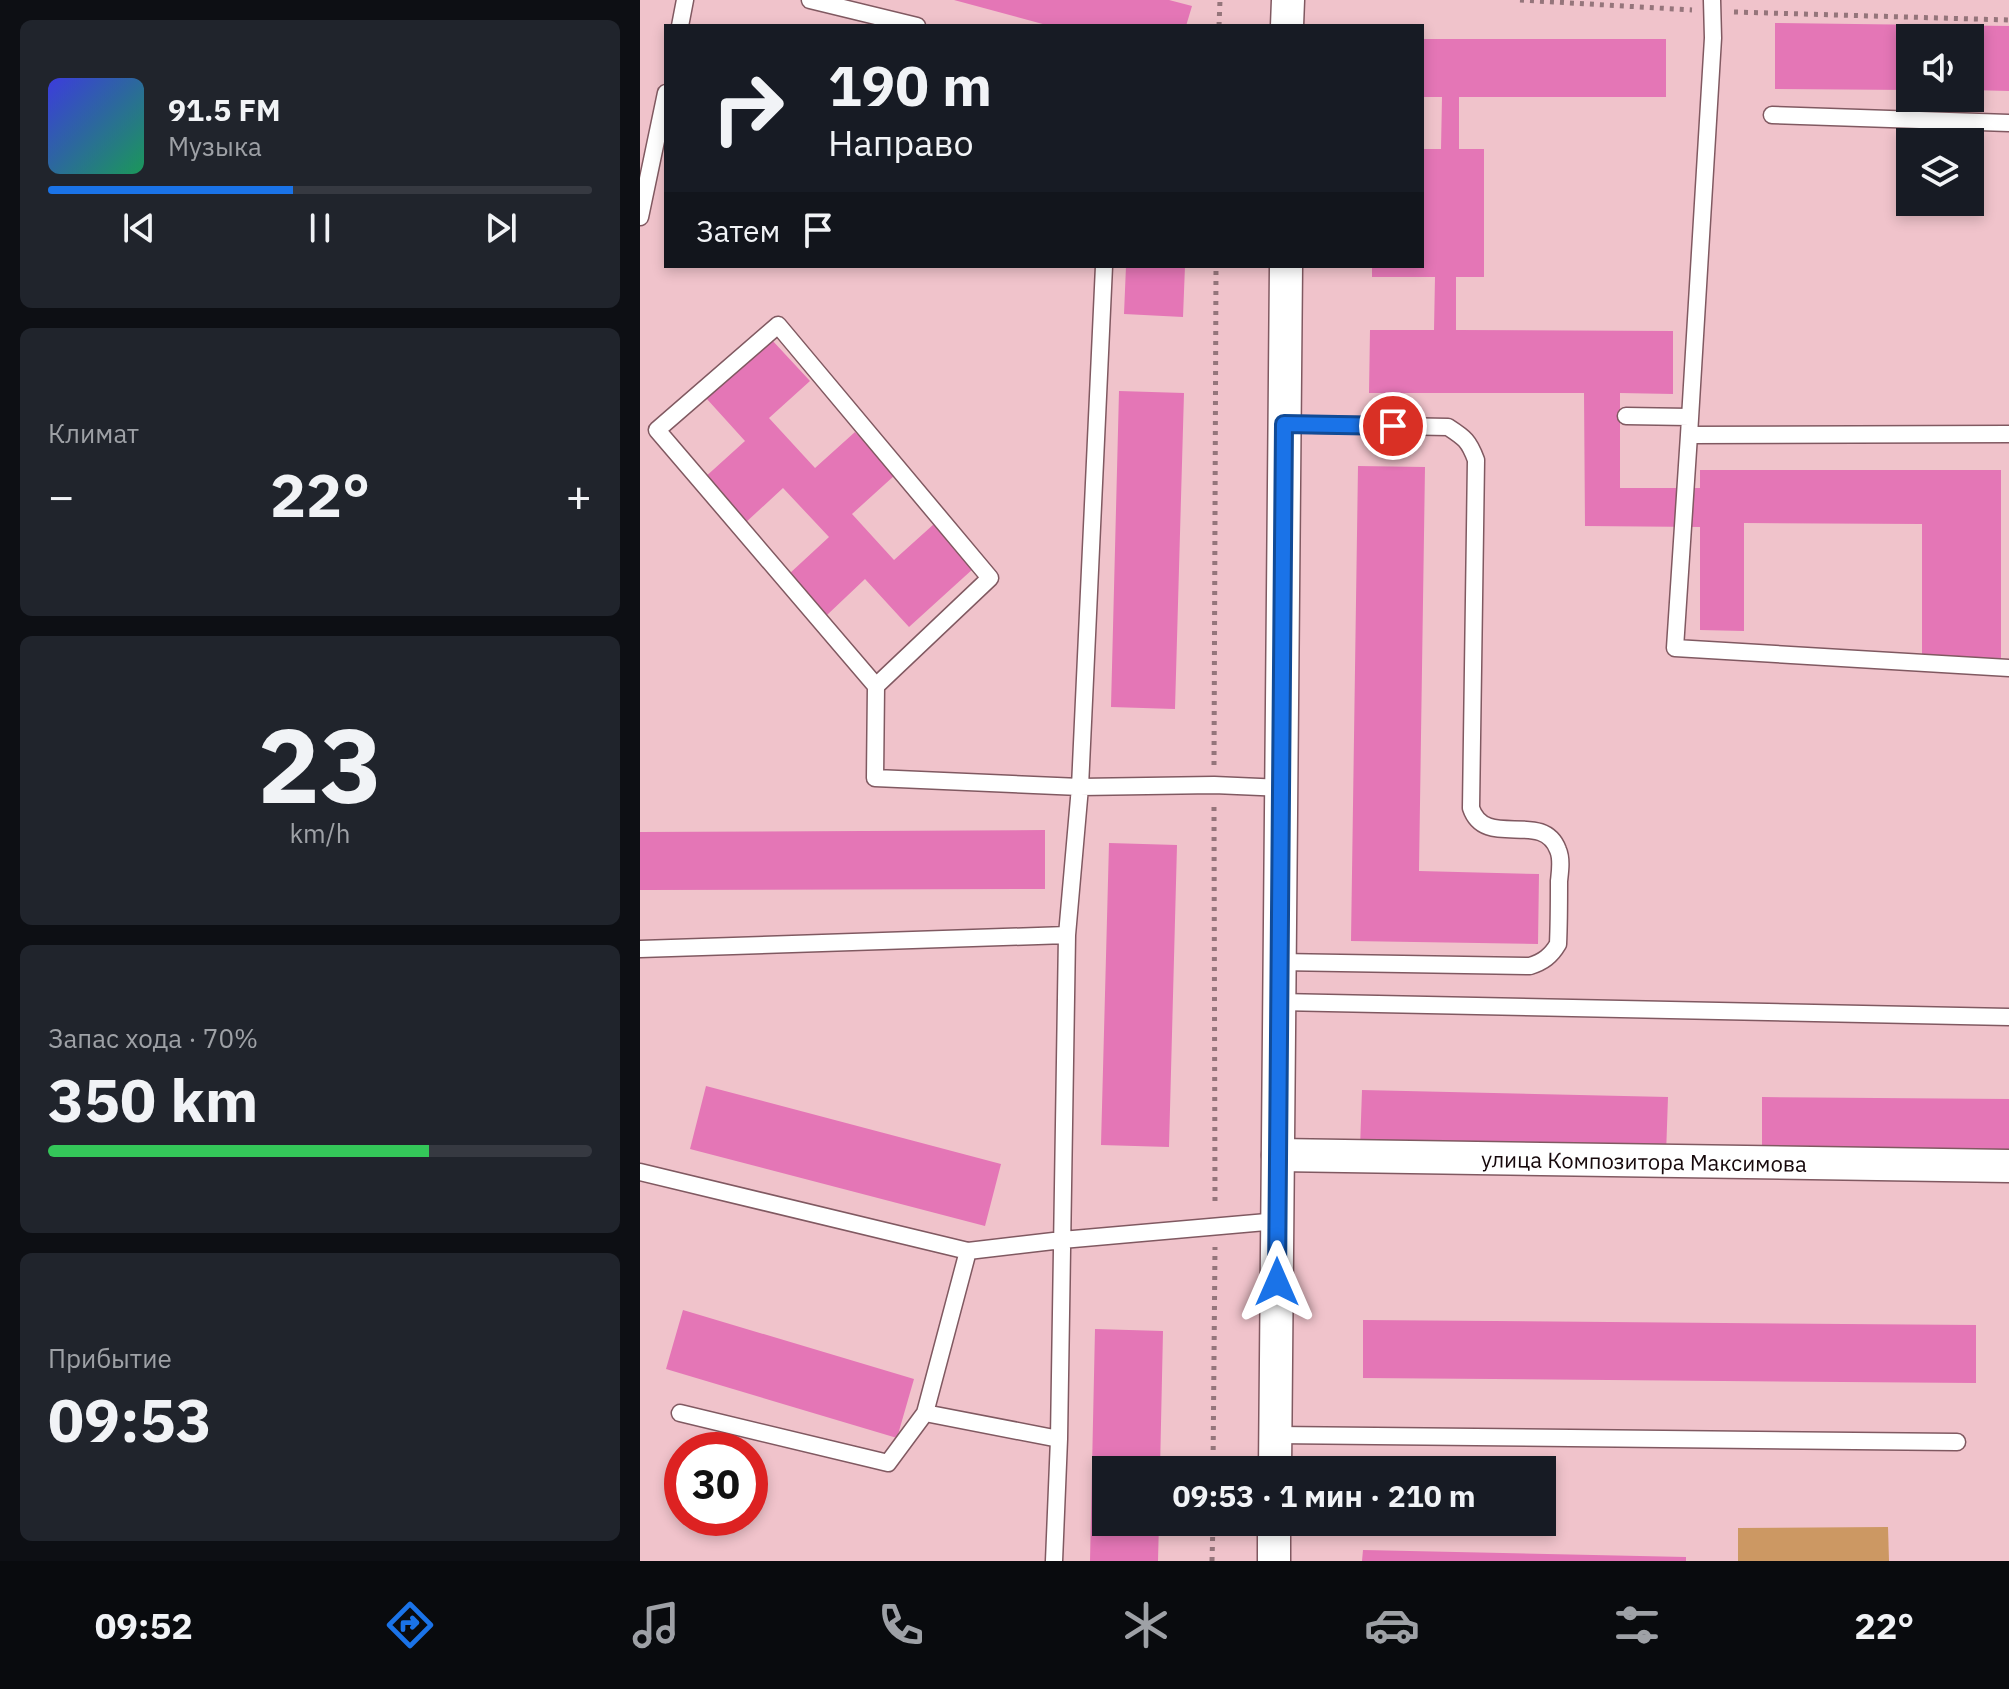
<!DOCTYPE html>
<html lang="ru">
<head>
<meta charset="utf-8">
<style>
	:root { --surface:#171b24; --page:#20242c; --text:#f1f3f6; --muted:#9ea1a6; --line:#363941; --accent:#1a73e8 }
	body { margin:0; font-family:"IBM Plex Sans",sans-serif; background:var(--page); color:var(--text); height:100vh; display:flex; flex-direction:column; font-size:30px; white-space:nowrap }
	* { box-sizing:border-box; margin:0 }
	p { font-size:26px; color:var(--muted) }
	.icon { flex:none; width:44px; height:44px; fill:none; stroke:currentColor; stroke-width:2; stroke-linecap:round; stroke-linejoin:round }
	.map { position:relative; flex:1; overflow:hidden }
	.panel { display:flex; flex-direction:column; gap:20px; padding:20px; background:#0d0f14; width:640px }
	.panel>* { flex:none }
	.banner { position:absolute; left:24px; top:24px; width:760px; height:244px; border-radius:0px; box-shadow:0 4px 12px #0003; background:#171b24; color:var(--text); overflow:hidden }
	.buttons { position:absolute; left:1256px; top:24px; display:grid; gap:16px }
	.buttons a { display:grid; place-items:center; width:88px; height:88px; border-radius:0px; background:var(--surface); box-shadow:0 4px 12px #0003; font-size:40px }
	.speed { position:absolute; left:24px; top:1432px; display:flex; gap:16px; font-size:40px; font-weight:700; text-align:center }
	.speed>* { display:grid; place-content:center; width:104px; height:104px; border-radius:50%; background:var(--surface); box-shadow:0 4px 12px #0003; line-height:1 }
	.speed .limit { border:12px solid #d22; background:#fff; color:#111 }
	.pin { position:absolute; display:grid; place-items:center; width:68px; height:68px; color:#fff; margin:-34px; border:4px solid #fff; border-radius:50%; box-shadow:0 2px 8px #0007 }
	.me { position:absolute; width:88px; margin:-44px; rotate:0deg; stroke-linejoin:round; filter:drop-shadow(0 0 6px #0008) }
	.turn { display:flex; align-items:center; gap:28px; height:168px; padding:0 32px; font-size:36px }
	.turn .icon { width:104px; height:104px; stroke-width:2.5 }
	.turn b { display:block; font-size:56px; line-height:68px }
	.then { display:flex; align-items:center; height:76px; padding:0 32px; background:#0003; gap:16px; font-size:30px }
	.big { font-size:60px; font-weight:800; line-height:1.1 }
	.panel .card { flex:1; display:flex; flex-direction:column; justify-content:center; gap:12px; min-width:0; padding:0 28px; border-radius:12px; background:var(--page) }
	.panel .dial { align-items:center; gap:0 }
	.dial b { font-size:104px; line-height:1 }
	.song { display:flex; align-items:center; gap:24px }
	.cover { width:96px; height:96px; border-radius:12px; background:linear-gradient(135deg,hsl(240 70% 55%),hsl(150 70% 35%)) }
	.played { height:8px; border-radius:4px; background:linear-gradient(90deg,var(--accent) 45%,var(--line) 45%) }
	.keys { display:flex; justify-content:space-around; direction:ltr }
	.heat { display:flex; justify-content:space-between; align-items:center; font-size:44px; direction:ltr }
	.charge { height:12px; border-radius:6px; background:linear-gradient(90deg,#34c759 70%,var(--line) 0) }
	.trip { position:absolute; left:452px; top:1456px; width:464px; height:80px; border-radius:0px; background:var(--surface); box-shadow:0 4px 12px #0003; font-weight:800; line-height:80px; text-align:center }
	.menu { display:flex; height:128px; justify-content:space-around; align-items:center; background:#090b0e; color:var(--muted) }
	.menu .icon { width:56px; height:56px }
	.menu .selected { color:var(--accent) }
	.menu b { font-size:36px; color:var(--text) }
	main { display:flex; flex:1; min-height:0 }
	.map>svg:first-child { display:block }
	.green { fill:#cc9863 }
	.building { fill:#e476b6 }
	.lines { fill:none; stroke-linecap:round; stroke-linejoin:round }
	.lane-casing { stroke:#805961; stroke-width:19 }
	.street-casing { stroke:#805961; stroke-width:35 }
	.path { stroke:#95757b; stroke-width:5; stroke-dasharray:4 6; stroke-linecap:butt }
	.lane { stroke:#fff; stroke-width:16 }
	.street { stroke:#fff; stroke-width:32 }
	.route-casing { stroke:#114b97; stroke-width:20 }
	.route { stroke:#1a73e8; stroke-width:14 }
	.labels { text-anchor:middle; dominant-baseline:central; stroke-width:6; stroke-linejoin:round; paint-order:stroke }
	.street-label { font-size:22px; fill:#16080b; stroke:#fdd0d8 }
</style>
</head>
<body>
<main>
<section class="panel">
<div class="card">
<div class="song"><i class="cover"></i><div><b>91.5 FM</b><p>Музыка</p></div></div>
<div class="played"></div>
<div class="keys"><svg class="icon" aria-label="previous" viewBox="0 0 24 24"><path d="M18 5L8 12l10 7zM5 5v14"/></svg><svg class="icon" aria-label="pause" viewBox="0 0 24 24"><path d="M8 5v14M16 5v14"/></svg><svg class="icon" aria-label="next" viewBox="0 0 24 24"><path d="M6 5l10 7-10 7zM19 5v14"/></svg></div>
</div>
<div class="card"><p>Климат</p>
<div class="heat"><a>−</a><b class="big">22°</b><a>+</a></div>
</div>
<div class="card dial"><b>23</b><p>km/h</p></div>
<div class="card"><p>Запас хода · 70%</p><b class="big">350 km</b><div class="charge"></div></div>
<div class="card"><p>Прибытие</p><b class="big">09:53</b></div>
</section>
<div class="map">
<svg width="1369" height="1561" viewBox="0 0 1369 1561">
	<rect width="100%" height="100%" fill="#f0c3cb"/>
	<!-- green -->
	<path class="green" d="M1248,1527L1249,1561H1098V1528Z"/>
	<!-- building -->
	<path class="building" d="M314,0H529L552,6L546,26H410Z
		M1135,23L1369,26V91L1330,90V38H1270V90L1135,89Z
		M782,39H1026V97H819V149H844V277H816V330L1033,331V394L980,393V488H1060V470H1361V658L1282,657V524L1104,523V631L1060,630V527L945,526L944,393H729L730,330H794L795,277H732V266H782V149H801L802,97H782Z
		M486,266H545L543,317L484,314Z
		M131,339L170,381L129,418L175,468L215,432L255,475L212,514L254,560L294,524L334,568L269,627L225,579L187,615L149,574L189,537L143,488L104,524L63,479L105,441L66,398Z
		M479,391L544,393L535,709L471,707Z
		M718,466L785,467L779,871L899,874L898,944L711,941Z
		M405,830V889L0,890V832Z
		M469,843L537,845L529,1147L461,1145Z
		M66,1086L361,1164L345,1226L50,1149Z
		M722,1090L1028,1097L1026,1155L720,1148Z
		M1122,1097L1369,1099V1155L1122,1154Z
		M43,1310L274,1379L257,1438L26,1369Z
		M723,1320L1336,1325V1383L723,1378Z
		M455,1329L523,1331L520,1470H466V1522H519L518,1561H450Z
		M723,1550L1046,1557V1561H722Z"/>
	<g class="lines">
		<defs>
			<path id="lane" d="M170,0L277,26
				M40,26L45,0
				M1132,115L1369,123
				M0,217L26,93
				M986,416L1049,417
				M1369,434L1049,435L1035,648L1369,668
				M1049,435L1073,38L1072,0
				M236,686L350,578L138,325L17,430L236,686L235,778L440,787L574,785L641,788
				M0,949L427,935
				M639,962L890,966C903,962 911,956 918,944C919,923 919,902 919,881C920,872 922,859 918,850C903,809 845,850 831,808L836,460C829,441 825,438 808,427L644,424
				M639,1002L1369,1017
				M0,1172L328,1251L422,1240L637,1221
				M40,1413L248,1463L285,1413L419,1439
				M285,1413L328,1251
				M635,1435L1317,1442
				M414,1561L419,1439L427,935L440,787L464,266"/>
			<g id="street">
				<path d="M647,26L648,0"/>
				<path id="s1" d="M638,1155L1369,1166"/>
				<path d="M635,1470L646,266"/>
				<path d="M634,1561V1522"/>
			</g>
		</defs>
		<!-- lane casing -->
		<use href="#lane" class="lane-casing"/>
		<!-- street casing -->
		<use href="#street" class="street-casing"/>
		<!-- path -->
		<path class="path" d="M880,0L1052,10
			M1094,12L1369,20
			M579,26L580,0
			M574,765L576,266
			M574,807L575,1205
			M573,1470L575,1247
			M572,1561L573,1522"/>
		<!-- lane -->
		<use href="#lane" class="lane"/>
		<!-- street -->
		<use href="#street" class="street"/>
	</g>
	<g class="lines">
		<defs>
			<path id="route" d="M637,1282L644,424L753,426"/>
		</defs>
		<!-- route casing -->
		<use href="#route" class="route-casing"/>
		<!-- route -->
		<use href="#route" class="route"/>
	</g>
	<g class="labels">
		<!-- street labels -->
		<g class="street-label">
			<text stroke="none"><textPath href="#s1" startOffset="366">улица Композитора Максимова</textPath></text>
		</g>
	</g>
</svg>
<div class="buttons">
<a><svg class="icon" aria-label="sound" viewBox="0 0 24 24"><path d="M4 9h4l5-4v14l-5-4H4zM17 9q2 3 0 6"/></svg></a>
<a><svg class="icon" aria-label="layers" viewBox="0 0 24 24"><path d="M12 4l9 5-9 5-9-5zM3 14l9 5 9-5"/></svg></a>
</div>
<div class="speed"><div class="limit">30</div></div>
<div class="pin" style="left:753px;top:426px;background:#d93025"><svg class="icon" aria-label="arrive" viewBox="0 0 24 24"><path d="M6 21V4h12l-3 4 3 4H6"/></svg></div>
<svg class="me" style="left:637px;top:1282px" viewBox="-20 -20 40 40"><path d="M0-17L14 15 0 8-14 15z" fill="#1a73e8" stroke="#fff" stroke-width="4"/></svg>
<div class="trip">09:53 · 1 мин · 210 m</div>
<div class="banner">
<div class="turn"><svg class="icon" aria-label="right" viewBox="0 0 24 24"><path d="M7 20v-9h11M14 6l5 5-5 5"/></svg><div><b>190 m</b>Направо</div></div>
<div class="then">Затем<svg class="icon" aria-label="arrive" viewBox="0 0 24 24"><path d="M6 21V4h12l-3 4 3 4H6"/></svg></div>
</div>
</div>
</main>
<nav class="menu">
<b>09:52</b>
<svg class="icon selected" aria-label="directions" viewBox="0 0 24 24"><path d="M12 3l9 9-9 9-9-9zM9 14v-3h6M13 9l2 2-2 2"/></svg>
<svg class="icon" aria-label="music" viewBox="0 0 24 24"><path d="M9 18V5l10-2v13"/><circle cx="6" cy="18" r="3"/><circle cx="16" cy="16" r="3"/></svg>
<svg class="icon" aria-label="phone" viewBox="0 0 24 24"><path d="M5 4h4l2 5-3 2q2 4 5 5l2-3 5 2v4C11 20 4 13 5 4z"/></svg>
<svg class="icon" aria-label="climate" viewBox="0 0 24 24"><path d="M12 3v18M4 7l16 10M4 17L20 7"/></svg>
<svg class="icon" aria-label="car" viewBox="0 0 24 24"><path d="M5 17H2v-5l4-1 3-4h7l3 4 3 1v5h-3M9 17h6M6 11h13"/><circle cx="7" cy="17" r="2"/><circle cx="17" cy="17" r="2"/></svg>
<svg class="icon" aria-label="filters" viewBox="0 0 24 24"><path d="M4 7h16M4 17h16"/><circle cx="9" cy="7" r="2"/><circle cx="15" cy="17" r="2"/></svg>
<b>22°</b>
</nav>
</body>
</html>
